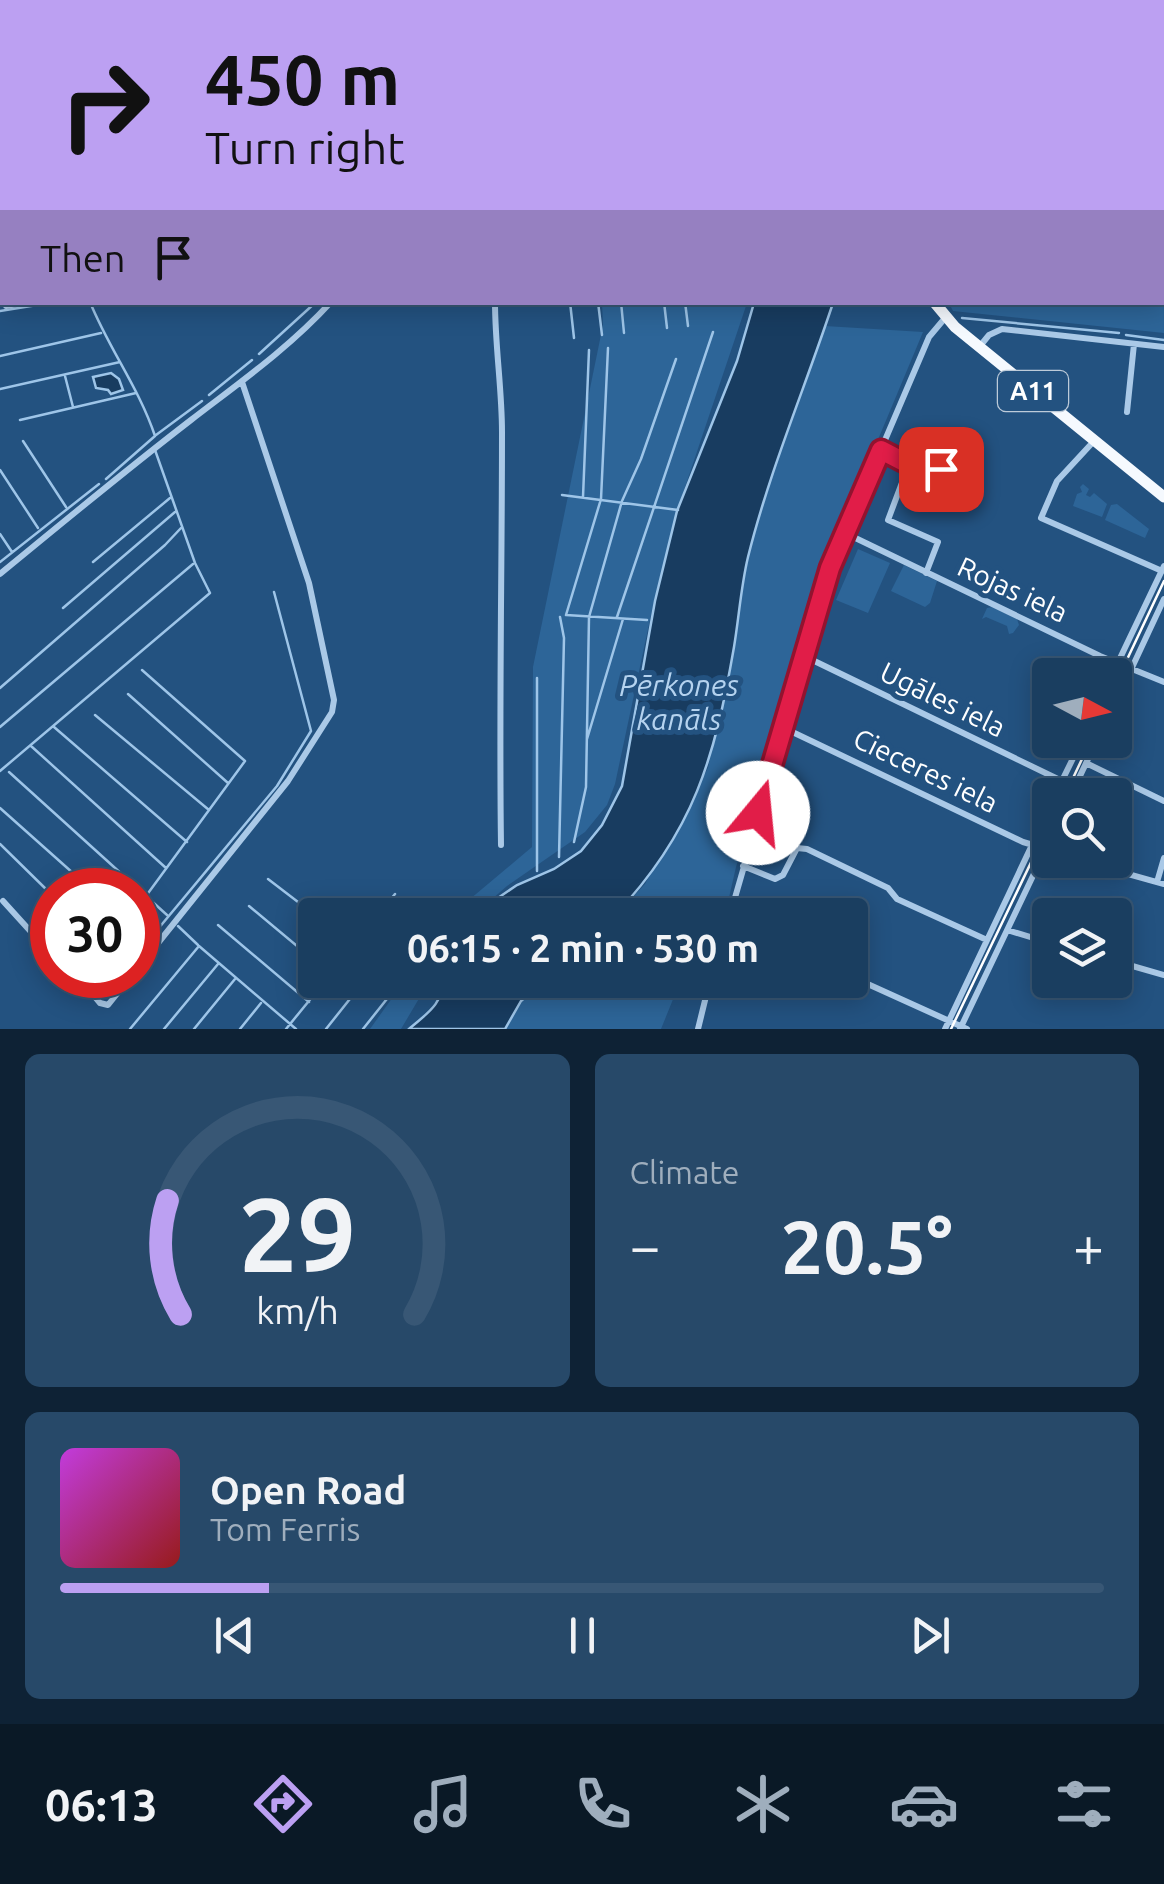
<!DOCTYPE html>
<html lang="en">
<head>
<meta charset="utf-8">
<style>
	:root { --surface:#1a3e60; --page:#274969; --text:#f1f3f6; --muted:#9faebd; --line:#385775; --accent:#bca0f2 }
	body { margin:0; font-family:Ubuntu,sans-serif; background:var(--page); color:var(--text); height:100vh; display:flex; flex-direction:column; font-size:38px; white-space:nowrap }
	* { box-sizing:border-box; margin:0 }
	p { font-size:32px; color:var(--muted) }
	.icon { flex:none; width:55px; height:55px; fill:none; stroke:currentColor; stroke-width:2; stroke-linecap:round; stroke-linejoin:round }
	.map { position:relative; height:1029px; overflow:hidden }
	.sheet { display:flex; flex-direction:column; gap:25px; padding:25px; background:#0e2235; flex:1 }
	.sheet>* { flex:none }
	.top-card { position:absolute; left:0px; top:0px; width:1165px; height:305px; box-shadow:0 5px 25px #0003,0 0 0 2px var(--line); background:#bca0f2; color:#111; overflow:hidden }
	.needle { width:65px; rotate:97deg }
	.controls { position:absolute; left:1032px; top:658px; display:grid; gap:20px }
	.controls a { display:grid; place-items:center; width:100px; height:100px; border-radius:10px; background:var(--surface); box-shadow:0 5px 25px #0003,0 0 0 2px var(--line); font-size:50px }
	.speed { position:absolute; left:30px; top:868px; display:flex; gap:20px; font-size:50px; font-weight:700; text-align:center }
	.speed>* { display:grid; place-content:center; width:130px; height:130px; border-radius:50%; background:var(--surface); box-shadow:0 5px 25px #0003,0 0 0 2px var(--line); line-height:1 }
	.speed .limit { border:15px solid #d22; background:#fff; color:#111 }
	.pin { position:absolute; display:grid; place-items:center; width:85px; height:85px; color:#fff; margin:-42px; border-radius:20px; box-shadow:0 5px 15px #0006 }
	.me { position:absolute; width:110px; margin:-55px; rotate:17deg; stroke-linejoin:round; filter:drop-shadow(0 0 8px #0008) }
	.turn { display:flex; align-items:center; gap:35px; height:210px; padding:0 40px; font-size:45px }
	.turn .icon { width:130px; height:130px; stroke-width:2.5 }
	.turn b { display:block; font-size:70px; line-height:85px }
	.then { display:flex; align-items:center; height:95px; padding:0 40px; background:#0003; gap:20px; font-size:38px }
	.big { font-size:75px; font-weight:600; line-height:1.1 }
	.sheet .card { flex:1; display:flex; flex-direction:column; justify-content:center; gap:15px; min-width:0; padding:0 35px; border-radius:15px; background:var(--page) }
	.sheet .dial { align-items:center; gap:0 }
	.dial svg { height:260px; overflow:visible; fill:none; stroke:var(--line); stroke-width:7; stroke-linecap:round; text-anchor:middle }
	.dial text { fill:var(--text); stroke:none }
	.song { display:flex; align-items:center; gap:30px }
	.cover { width:120px; height:120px; border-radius:15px; background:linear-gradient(135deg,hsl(290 70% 55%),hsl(0 70% 35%)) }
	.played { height:10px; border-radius:5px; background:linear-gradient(90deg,var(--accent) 20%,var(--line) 20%) }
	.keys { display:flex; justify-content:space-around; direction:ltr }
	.heat { display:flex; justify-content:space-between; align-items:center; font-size:55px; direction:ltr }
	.sheet .tiles { flex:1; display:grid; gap:25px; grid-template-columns:1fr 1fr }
	.card:last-child { grid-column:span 2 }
	.trip { position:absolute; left:298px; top:898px; width:570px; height:100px; border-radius:10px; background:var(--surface); box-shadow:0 5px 25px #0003,0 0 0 2px var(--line); font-weight:600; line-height:100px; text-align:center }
	.tabs { display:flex; height:160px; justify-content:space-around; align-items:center; background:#0a1926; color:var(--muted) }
	.tabs .icon { width:70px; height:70px }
	.tabs .current { color:var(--accent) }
	.tabs b { font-size:45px; color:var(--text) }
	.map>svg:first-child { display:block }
	.green { fill:#2d6598 }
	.water { fill:#183c60; stroke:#9ec5e8; stroke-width:2.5 }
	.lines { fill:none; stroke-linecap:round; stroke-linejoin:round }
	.stream { stroke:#9ec5e8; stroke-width:2.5 }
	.minor { stroke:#aac9e7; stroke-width:6 }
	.secondary { stroke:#d4e5f6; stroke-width:9 }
	.trunk { stroke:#f5f9fe; stroke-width:11 }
	.tram { stroke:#fff; stroke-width:2.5 }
	.route-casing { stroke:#92132f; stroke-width:25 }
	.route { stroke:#e11d48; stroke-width:18 }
	.labels { text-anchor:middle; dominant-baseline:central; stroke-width:10; stroke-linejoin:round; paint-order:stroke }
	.shield { fill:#235280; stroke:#bdcbd9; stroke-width:2.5 }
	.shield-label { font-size:25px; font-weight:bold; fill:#fff }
	.street-label { font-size:28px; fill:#fff; stroke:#235280 }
	.water-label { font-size:30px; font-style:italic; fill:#b5d3ef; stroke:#235280 }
</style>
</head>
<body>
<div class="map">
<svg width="1164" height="1029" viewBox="0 0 1164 1029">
	<rect width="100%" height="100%" fill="#235280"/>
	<!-- green -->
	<path class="green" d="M0,0H183L2,2V81Z
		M876,0H1103L1104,2H876Z
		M1163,96L1164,333L953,311L949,303L1162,302Z
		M602,303H747L678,508L654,601L615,784L607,805L585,832L507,886L483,907L477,905L467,915H451L532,847L533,667L603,325Z
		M825,326L923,332L841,528L736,867L725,915H616L645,884L708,768L734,644L747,560L780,446Z
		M1083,484L1089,489L1086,495L1090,497L1094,493L1107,504L1102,517L1073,506L1077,494L1082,492L1080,487Z
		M1117,504L1149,529L1145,538L1105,520L1111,505Z
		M858,549L890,563L868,613L836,600Z
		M904,565L937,581L930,603L925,607L891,591Z
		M992,607L1017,619L1019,625L1013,633L1009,634L1007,626L986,617L982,619L987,608Z
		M919,674L935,681L925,704L908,697Z
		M405,980H430L401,1029H370Z
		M546,980H708L704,995L678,987L661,1029H505L521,1001Z"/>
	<!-- water -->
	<path class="water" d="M754,303H833C805,388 770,469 748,557C741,586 739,617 734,647C715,757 694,832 615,915H473L517,885L554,869L581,851L602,825L622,786L655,601L677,511L737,361Z
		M111,373L119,379L123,390L111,394L108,390L96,388L93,377Z
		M442,980H546L521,1001L505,1029H409C427,1013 443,1005 442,980Z"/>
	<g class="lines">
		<!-- stream -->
		<path class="stream" d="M0,254L2,253
			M90,302C109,349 139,388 155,436L106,479
			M570,302L574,338
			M598,302L602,335
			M621,302L624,333
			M664,302L667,328
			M685,302L688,326
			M0,311L56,302
			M962,318L1119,333
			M1126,335L1164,340
			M608,348L601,499L566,615L647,620
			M259,354L316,302
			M0,356L101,333
			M65,376L73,407
			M0,389L120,362
			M209,395L252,360
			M20,420L136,393
			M156,435L202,401
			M23,441L66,507
			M0,470L38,528
			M562,495L678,510
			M583,497L589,350
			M0,534L12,552
			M0,562L99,484
			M93,562L170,498
			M63,608L175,512
			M617,617L713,332
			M142,670L245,761L146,896
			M537,678V871
			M0,688L165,545L181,528
			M128,694L228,783
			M95,715L209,810
			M0,727L193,564
			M54,727L187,842
			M587,739L623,619
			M31,746L166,868
			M0,771L210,593L195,563L155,450
			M9,772L167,915
			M0,808L92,890
			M574,842L586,787L589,617L622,501L641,459L676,359
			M0,844L52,895
			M559,857L564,638L560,617
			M268,879L315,915
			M249,906L315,961
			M378,915L395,894
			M218,925L309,1002
			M178,926L198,945
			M138,930L148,941L277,786L311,731L274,592
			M130,1029L199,946L296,1029
			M164,1029L218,964
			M194,1029L235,979
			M240,1029L261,1003
			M286,1029L326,980
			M326,1029L365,980
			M363,1029L402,980"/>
		<!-- minor -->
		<path class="minor" d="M1162,86H1164
			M495,302C495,346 502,389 502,432C502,570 499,708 501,845
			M6,306L28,302
			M980,346L989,335L1002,329L1164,347
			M1127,412L1134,344
			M1094,441L1057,481L1041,518L1162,571
			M881,450L909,464L888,520L938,542L926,573
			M909,464L919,460L962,478L974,489
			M845,533L1100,656L1164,682
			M0,574C63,522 126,470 191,420C239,383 289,348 331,302
			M804,656L1062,781
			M1112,675L1164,566
			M1115,704L1164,599
			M784,728L1023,842L1050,850
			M1086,763L1164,801
			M1055,795L1082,740
			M1071,795L1097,740
			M1078,860L1164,884
			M743,866L775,879L783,875L797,848L807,849L888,888L897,899L987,940
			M1157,882L1164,858
			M3,901L42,944L52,950
			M730,915L830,569L929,337L945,318
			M1007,930L1050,943
			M1115,961L1164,975
			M138,968L288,781L332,712L334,700L309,583L242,382
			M77,975L100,1003L108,1005L132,975
			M850,976L967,1029
			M698,1029L710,980
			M945,1029L1050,807
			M960,1029L1050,840"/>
		<!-- secondary -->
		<path class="secondary" d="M1162,40H1164"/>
		<!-- trunk -->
		<path class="trunk" d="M0,172L2,171
			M934,302L955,327L1164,497"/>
		<!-- tram -->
		<path class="tram" d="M1115,685L1164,581
			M1065,795L1091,740
			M951,1029L1050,823"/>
	</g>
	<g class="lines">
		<defs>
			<path id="route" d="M758,813L830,568L881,450L908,464L919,460L941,469"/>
		</defs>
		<!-- route casing -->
		<use href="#route" class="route-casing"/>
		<!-- route -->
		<use href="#route" class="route"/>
	</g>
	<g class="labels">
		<!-- shield labels -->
		<rect class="shield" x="998" y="371" width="70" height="40" rx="8"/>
		<g class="shield-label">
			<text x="1033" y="391">A11</text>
		</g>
		<!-- street labels -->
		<g class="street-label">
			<text transform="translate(1013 589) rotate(25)">Rojas iela</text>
			<text transform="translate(943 699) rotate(26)">Ugāles iela</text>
			<text transform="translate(926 770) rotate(26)">Cieceres iela</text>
		</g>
		<!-- water labels -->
		<g class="water-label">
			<text x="679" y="685">Pērkones<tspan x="679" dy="34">kanāls</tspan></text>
		</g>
	</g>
</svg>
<div class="controls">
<a><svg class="needle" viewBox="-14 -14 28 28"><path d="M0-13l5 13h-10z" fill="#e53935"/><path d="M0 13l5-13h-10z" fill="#9faebd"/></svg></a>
<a><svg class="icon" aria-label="search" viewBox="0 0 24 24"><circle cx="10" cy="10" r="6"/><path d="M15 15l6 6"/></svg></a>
<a><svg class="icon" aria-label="layers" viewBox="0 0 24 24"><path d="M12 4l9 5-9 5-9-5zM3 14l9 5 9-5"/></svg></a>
</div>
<div class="speed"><div class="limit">30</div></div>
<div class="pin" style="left:941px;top:469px;background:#d93025"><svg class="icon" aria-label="arrive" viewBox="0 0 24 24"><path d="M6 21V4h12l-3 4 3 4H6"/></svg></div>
<svg class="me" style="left:758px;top:813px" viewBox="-20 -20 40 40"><circle r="19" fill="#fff"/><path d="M0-13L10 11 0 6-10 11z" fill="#e11d48"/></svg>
<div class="trip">06:15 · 2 min · 530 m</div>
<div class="top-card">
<div class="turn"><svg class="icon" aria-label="right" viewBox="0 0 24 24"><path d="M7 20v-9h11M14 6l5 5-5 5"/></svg><div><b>450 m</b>Turn right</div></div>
<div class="then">Then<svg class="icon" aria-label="arrive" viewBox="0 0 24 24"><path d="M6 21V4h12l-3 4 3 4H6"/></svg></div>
</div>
</div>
<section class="sheet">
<div class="tiles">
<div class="card dial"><svg viewBox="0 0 100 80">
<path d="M14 69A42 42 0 1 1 86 69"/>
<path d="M14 69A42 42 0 0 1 10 34" stroke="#bca0f2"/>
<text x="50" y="56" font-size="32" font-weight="700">29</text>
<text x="50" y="72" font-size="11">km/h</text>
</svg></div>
<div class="card"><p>Climate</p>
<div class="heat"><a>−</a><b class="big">20.5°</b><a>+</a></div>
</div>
<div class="card">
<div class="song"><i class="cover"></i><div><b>Open Road</b><p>Tom Ferris</p></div></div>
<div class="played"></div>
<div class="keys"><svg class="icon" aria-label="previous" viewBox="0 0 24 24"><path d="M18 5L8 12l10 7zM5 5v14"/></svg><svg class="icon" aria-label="pause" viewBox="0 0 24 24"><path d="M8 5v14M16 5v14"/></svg><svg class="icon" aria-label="next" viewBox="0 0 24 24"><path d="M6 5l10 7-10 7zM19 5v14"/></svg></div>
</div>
</div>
</section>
<nav class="tabs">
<b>06:13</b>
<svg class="icon current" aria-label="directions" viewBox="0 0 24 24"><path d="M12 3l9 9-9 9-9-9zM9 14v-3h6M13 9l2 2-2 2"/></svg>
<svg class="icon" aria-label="music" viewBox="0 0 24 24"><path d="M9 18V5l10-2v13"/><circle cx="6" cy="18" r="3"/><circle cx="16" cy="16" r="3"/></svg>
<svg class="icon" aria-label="phone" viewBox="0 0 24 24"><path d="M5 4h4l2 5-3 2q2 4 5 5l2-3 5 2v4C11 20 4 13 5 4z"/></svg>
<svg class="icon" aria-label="climate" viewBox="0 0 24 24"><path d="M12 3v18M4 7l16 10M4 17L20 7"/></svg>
<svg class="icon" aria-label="car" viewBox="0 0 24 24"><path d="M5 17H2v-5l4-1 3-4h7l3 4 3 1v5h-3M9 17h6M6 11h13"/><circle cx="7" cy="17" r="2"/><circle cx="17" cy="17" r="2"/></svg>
<svg class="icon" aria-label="filters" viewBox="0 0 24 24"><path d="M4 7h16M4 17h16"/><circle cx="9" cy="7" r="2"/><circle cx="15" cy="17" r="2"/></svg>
</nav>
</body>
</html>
